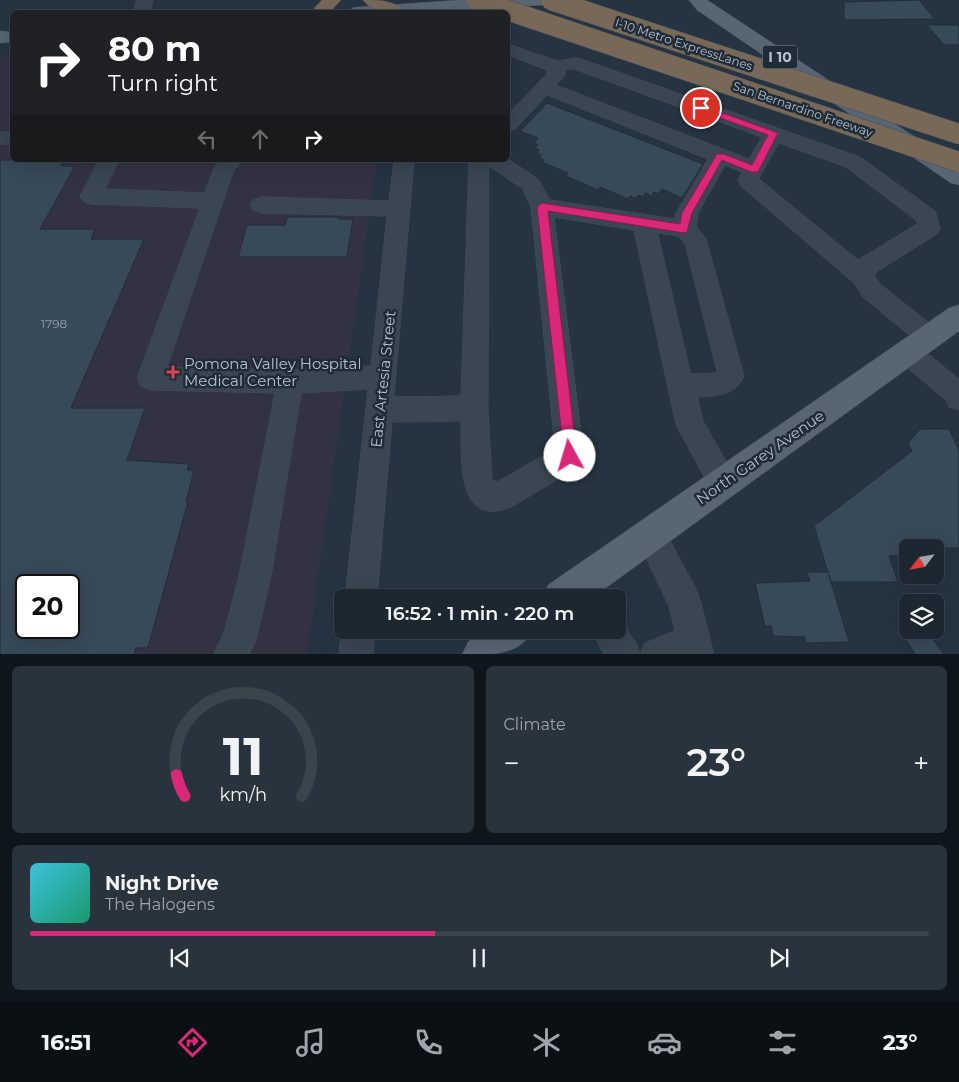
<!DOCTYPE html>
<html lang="en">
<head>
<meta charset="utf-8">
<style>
	:root { --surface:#1c2732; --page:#29333e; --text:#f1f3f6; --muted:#a0a5ac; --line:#3a444d; --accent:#db2777 }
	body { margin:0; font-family:Montserrat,sans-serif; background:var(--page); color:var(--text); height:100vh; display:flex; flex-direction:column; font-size:19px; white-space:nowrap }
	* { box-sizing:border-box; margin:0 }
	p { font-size:16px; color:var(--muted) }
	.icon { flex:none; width:28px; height:28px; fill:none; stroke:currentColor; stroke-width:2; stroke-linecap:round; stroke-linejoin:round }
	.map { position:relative; height:654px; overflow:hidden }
	.side { display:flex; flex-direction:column; gap:12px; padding:12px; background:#0f151c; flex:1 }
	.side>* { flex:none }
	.top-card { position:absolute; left:10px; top:10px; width:500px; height:152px; border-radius:8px; box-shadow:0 5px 20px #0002,0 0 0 1px var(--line); background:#202124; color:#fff; overflow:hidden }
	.needle { width:32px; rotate:239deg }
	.buttons { position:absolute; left:899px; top:539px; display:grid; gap:10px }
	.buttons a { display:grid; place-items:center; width:45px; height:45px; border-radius:8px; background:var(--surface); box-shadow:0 5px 20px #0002,0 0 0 1px var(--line); font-size:25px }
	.speed { position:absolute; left:15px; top:574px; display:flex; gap:10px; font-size:25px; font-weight:700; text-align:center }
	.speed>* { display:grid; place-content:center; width:65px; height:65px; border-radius:50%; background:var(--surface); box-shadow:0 5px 20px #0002,0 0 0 1px var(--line); line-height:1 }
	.speed .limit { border:2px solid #111; border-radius:8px; background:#fff; color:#111 }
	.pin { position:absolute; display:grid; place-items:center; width:42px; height:42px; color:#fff; margin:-21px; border:2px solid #fff; border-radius:50%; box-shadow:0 1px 5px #0007 }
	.me { position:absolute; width:55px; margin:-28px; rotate:354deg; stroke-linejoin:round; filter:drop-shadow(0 0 4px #0008) }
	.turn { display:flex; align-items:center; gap:18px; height:105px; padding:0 15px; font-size:22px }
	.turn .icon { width:65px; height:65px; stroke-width:2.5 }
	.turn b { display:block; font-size:35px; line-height:42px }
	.lanes { display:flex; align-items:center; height:48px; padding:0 15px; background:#0003; justify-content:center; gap:25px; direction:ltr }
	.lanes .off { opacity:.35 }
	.big { font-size:38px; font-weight:600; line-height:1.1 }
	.side .tile { flex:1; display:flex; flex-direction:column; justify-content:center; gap:8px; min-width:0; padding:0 18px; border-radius:8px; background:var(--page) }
	.side .dial { align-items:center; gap:0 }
	.dial svg { height:130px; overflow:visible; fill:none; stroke:var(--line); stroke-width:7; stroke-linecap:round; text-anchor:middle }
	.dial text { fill:var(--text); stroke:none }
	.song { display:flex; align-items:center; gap:15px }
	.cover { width:60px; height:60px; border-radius:8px; background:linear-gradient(135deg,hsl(190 70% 55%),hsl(160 70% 35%)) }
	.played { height:5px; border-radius:2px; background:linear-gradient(90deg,var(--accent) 45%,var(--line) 45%) }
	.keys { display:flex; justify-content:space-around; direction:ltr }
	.heat { display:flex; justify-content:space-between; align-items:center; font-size:28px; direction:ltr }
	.side .tiles { flex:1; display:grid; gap:12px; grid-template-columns:1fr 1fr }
	.tile:last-child { grid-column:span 2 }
	.trip { position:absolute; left:334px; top:589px; width:292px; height:50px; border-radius:8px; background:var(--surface); box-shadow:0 5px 20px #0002,0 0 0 1px var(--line); font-weight:600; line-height:50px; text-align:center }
	.tabs { display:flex; height:80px; justify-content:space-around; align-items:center; background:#0b1014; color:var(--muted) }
	.tabs .icon { width:35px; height:35px }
	.tabs .active { color:var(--accent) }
	.tabs b { font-size:22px; color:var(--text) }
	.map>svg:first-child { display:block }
	.medical { fill:#333243; fill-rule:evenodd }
	.building { fill:#384958; stroke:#212d39; fill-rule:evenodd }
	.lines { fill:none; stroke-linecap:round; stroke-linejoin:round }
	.minor-casing { stroke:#444f5b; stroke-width:1 }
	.major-casing { stroke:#444f5b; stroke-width:1 }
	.highway-casing { stroke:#45515c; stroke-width:1 }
	.minor { fill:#3a4652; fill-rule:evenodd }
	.major { fill:#586572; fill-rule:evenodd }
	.highway { fill:#786857; fill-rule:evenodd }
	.highway-bridge-casing { stroke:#45515c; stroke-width:21; stroke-linecap:butt }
	.highway-bridge { stroke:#786857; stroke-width:20 }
	.route { fill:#db2777; stroke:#8e194d }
	.health-dot { fill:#e0444e; stroke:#1f2b37; stroke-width:2 }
	.labels { text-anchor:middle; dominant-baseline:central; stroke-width:5; stroke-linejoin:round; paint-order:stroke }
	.far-street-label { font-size:12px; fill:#b7c1cc; stroke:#1f2b37 }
	.number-label { font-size:12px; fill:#95a1ad }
	.shield { fill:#1f2b37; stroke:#89949f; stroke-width:1 }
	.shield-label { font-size:14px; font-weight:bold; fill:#b7c1cc }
	.poi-label { font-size:15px; fill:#b7c1cc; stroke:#1f2b37; text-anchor:start }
	.street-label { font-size:15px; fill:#b7c1cc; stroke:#1f2b37 }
</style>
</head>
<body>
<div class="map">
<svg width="959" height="655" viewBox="0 0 959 655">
	<rect width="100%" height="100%" fill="#263442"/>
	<!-- medical -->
	<path class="medical" d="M12,54V160H377L307,654L0,655V55ZM26,585H69V628H26Z"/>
	<!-- building -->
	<path class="building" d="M919,0L935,19L844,20V2Z
		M927,25H959V45H944Z
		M547,103L703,164L682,198L662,189L658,194L654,192L651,196L646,193L643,197L638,195L636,198L630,196L628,199L600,187L598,190L566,176L568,173L542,162L544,160L539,158L541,155L537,153L539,150L535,148L538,145L534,143L538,138L520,131Z
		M0,160H64L61,166H75L40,229H95L91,239H144L71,408H145L127,460L189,464L187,470H194L186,502H188L148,648H136L134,655H0ZM26,585H69V628H26Z
		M287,217H339L338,219H353L347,257H238L247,225H285Z
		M920,429H949L959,450V548H908V556H889L898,582H831L814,526L912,451L908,443Z
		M807,572H828L849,642L806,643L805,637L773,636L771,626H765L755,583L810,581Z
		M899,630H927L944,655H916Z"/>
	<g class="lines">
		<defs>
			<path id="minor" d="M137,0H153L150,12H134Z
				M508,44L557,61L575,58L581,59L860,157L935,211L940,228L937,234L876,272L875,276L879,283L938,330L942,337L938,344L929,348L920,344L863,297L855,284L741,186L738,181L742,172L725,165L698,213L696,226L706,239L744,376C735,396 717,396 697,397L703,421L738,483L733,493L723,497L713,493L676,425L634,230L554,217L584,456L580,466L511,507C454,530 462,453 461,421L392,422L377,598H345L368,389L301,393L271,576L256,640L249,655H213L224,633L239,576L275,393L150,390L141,386L137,378L200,208L91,204L83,201L80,196L99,160H119L105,189L205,193L213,170L220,160H242L233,172L167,367L290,370L371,366L387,216L261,213L253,210L250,205L253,200L261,197L389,201L394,160H414L394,397L461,396L469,160L508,159L538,179L550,200L675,219L676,213L708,159L547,95L515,129L508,131V114L547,74V70L508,55ZM574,69L762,137L749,159L556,85L565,75V70ZM779,143L846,167L917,221V224L858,260L759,179ZM489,166L523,189L531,207L555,449L497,482L492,480L488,409ZM658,233L678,236L685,243L717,371L715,373L691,374Z
				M0,132H12V144H0Z
				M907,341L916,344L959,379V410L949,407L947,401L898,360L894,352L898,344Z
				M650,520L661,524L697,591L701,603L714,655H604L591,630H618V617L636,643L640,654L645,643L675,631L669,606L635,535L639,524Z
				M342,627V630H375L373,655H339Z"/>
			<path id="major" d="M461,0H551L548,4L542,5L432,12H349L352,8L358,7Z
				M689,0H707L959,166V185L951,183L697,10Z
				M0,31L12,32V42L0,43Z
				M959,305V331L592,598H543L548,585L949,308Z
				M484,630H533C520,655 493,655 462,655L468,642Z"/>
			<path id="highway" d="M322,0H341L330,12H311Z
				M363,0C376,0 394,0 403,10L401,12C388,12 371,12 363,0Z"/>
		</defs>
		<!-- minor casing -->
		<use href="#minor" class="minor-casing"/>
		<!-- major casing -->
		<use href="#major" class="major-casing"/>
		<!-- highway casing -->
		<use href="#highway" class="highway-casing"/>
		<!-- minor -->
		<use href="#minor" class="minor"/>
		<!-- major -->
		<use href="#major" class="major"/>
		<!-- highway -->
		<use href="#highway" class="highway"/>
		<defs>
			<path id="highway-bridge" d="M477,0L959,162
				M551,0L959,134"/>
		</defs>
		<!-- highway-bridge casing -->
		<use href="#highway-bridge" class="highway-bridge-casing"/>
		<!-- highway-bridge -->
		<use href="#highway-bridge" class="highway-bridge"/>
	</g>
	<!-- route -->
	<path class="route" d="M701,105L778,133L758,172H751L722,160L692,213L687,232L684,233L548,211L577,456L575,460L570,462L566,460L564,456L537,207L542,203L680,224L682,213L717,154H724L752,165L768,135L698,110V106Z"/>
	<!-- markers -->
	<path class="health-dot" d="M170.5 364.5h5v5h5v5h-5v5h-5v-5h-5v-5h5z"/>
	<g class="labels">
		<!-- far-street labels -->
		<g class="far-street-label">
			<text transform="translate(684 44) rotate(18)">I-10 Metro ExpressLanes</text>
			<text transform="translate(803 109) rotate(19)">San Bernardino Freeway</text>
		</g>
		<!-- number labels -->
		<g class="number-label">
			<text x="54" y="323">1798</text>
		</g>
		<!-- shield labels -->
		<rect class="shield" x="762.5" y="45.5" width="35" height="23" rx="4"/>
		<g class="shield-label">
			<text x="780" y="57">I 10</text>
		</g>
		<!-- poi labels -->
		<g class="poi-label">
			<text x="184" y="363">Pomona Valley Hospital<tspan x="184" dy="17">Medical Center</tspan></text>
		</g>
		<!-- street labels -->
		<g class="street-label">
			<text transform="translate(383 379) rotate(-84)">East Artesia Street</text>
			<text transform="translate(760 457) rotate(-35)">North Garey Avenue</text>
		</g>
	</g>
</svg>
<div class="buttons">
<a><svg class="needle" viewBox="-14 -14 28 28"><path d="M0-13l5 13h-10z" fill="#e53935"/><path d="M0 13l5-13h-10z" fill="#a0a5ac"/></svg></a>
<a><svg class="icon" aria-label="layers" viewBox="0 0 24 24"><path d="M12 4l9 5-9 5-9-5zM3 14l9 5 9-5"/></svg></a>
</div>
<div class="speed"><div class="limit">20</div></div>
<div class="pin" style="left:701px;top:108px;background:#d93025"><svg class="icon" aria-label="arrive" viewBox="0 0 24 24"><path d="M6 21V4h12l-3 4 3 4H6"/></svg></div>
<svg class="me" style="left:570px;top:456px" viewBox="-20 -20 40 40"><circle r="19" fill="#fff"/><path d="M0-13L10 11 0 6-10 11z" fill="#db2777"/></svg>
<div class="trip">16:52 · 1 min · 220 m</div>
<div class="top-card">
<div class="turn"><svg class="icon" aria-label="right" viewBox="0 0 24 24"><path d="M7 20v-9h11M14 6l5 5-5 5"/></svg><div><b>80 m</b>Turn right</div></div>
<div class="lanes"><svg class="icon off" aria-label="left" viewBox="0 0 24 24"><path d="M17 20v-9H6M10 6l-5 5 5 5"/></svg><svg class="icon off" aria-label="ahead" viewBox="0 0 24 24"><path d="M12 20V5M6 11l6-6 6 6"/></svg><svg class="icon" aria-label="right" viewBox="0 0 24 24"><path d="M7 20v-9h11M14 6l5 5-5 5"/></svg></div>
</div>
</div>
<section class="side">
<div class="tiles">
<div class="tile dial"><svg viewBox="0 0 100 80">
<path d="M14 69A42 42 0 1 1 86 69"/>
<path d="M14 69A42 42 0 0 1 9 56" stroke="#db2777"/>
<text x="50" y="56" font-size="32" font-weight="700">11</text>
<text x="50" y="72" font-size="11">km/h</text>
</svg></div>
<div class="tile"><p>Climate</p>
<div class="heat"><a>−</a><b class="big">23°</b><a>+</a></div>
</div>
<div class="tile">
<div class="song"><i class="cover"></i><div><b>Night Drive</b><p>The Halogens</p></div></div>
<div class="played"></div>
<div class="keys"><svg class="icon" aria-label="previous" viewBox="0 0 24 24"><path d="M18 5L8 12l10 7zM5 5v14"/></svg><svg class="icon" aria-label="pause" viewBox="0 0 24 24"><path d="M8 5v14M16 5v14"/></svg><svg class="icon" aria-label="next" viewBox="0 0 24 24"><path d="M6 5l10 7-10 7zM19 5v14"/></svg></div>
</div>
</div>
</section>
<nav class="tabs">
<b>16:51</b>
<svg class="icon active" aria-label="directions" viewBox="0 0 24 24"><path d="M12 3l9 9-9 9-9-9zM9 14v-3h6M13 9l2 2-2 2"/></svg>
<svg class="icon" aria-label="music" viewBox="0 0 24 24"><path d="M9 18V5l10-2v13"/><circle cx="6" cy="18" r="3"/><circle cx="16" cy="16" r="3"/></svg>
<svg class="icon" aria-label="phone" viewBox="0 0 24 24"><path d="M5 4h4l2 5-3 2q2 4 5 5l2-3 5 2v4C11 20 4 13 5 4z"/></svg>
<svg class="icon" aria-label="climate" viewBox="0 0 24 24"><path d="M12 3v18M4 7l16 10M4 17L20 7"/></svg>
<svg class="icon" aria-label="car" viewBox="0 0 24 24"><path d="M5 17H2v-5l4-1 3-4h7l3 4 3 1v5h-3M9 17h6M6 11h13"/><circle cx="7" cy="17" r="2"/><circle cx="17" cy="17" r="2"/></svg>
<svg class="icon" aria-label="filters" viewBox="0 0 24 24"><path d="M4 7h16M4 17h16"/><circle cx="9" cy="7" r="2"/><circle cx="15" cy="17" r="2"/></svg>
<b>23°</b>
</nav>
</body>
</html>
